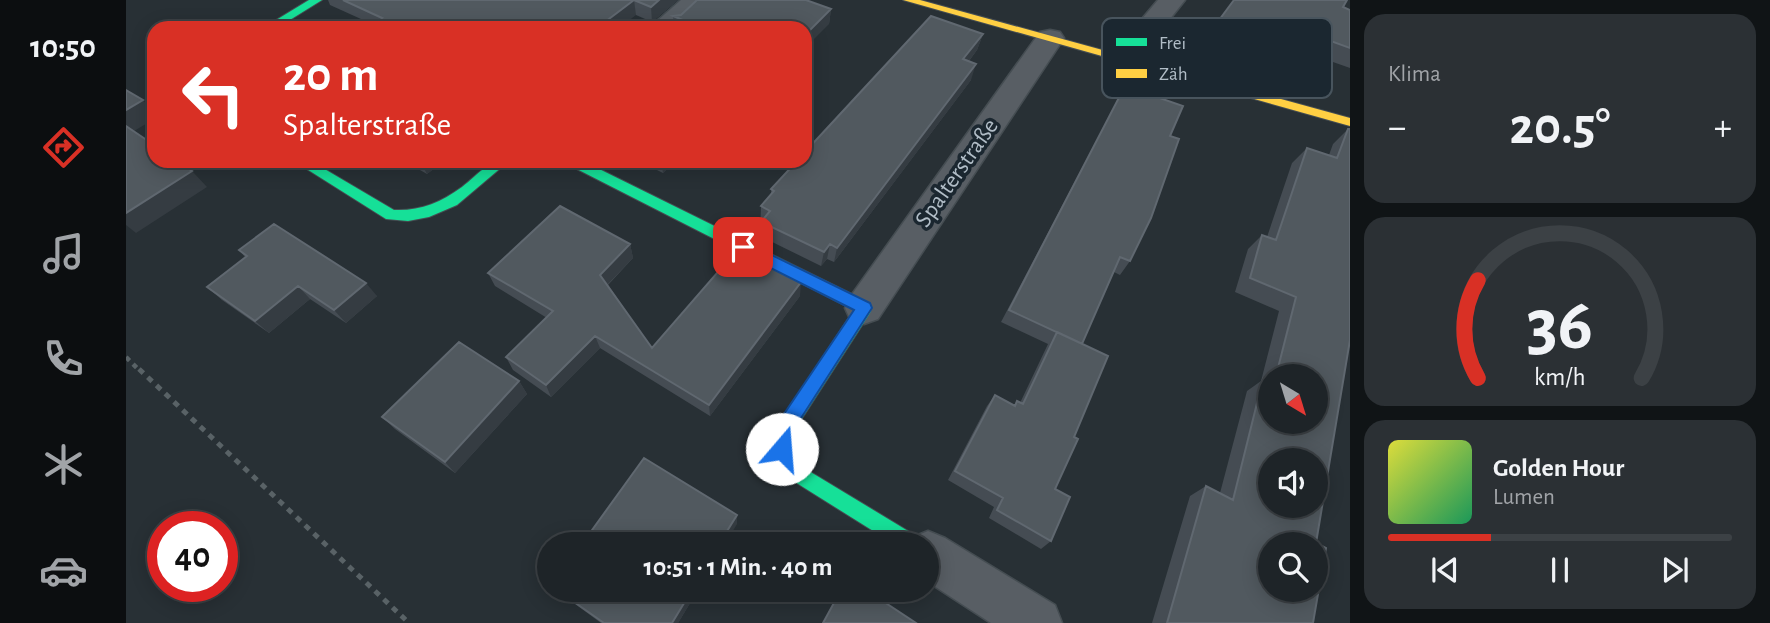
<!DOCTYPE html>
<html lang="de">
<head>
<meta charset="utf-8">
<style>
	:root { --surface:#1e2428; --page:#2b3034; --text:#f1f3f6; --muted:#a1a4a8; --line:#3c4145; --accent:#d93025 }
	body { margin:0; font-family:"Alegreya Sans",sans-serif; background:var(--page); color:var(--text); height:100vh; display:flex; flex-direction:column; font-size:26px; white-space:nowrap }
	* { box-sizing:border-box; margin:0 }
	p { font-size:23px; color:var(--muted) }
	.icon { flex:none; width:38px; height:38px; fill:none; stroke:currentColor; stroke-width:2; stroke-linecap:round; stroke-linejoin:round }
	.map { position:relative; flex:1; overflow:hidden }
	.sheet { display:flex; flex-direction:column; gap:14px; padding:14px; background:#101416; width:420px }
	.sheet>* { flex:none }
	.top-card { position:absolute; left:21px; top:21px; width:665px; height:147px; border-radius:21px; box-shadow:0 4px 18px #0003,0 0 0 2px var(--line); background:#d93025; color:#fff; overflow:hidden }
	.needle { width:46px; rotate:142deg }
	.tools { position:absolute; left:1132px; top:364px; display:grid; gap:14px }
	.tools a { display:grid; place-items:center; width:70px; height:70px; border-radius:50%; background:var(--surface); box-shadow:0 4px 18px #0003,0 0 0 2px var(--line); font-size:35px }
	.speed { position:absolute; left:21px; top:511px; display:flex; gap:14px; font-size:35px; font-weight:700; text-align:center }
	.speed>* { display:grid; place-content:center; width:91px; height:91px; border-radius:50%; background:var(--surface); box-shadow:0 4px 18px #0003,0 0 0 2px var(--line); line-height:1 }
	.speed .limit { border:10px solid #d22; background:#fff; color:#111 }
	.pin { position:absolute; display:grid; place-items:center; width:60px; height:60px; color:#fff; margin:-30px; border-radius:14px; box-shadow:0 4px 10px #0006 }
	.me { position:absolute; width:77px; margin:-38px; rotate:18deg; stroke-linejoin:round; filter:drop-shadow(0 0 5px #0008) }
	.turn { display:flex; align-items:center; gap:24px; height:147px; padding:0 21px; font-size:32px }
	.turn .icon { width:91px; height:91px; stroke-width:2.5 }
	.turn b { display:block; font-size:49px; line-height:60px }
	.big { font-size:52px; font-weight:600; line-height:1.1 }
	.sheet .card { flex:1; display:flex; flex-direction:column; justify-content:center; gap:10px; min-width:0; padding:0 24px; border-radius:21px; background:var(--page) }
	.sheet .dial { align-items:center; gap:0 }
	.dial svg { height:182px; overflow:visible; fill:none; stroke:var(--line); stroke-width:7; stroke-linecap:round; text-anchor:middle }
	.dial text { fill:var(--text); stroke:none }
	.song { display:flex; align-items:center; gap:21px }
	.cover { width:84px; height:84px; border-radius:10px; background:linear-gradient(135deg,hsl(60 70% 55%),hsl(150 70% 35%)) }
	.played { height:7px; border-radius:4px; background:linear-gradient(90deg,var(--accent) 30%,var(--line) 30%) }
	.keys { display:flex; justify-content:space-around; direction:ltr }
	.heat { display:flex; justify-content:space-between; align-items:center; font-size:38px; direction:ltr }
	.trip { position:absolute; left:411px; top:532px; width:402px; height:70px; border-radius:35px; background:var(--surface); box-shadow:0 4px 18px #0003,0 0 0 2px var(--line); font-weight:600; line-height:70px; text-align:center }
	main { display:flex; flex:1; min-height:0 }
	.dock { display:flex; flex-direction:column; width:126px; justify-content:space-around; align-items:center; background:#0c0e10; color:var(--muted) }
	.dock .icon { width:49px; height:49px }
	.dock .current { color:var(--accent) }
	.dock b { font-size:32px; color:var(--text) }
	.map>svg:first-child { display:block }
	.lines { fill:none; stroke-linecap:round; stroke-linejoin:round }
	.street-casing { stroke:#454d52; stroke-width:3 }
	.fast-casing { stroke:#454d52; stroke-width:2 }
	.slow-casing { stroke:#454d52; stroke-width:2 }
	.path-far1 { stroke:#596266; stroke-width:4.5; stroke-dasharray:5 5; stroke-linecap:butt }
	.path { stroke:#596266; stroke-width:5; stroke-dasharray:6 6; stroke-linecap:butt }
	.street { fill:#585e64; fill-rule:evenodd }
	.fast { fill:#16e098; fill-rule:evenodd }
	.slow { fill:#ffcf43; fill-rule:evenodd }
	.wall { fill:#454c53; fill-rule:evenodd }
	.shaded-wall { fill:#353c42 }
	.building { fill:#51595f; stroke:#606870; stroke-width:2; fill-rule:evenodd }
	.route { fill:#1a73e8; stroke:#114b97; stroke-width:2 }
	.labels { text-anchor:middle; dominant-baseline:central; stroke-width:7; stroke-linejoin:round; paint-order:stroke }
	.street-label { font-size:24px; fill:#b1bdc7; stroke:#1b2730 }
	.key { fill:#1b2730; stroke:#48545d; stroke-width:2 }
	.key-label { font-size:19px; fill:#b1bdc7 }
</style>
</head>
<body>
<main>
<nav class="dock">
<b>10:50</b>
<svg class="icon current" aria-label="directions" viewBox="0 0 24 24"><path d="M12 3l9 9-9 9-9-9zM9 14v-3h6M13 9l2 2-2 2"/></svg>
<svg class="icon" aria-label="music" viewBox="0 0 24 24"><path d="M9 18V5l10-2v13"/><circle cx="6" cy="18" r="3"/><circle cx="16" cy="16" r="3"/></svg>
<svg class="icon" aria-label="phone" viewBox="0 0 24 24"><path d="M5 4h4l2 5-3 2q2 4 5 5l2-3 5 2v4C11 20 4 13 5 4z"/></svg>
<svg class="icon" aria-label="climate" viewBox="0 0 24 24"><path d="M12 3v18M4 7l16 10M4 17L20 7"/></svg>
<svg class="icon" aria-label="car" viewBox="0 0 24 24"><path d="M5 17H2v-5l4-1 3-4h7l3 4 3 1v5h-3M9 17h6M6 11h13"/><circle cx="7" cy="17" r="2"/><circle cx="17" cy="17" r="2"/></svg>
</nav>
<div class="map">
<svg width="1224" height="623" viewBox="0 0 1224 623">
	<rect width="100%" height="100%" fill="#283035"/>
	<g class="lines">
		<defs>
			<path id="street" d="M555,0H584L554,28H523Z
				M1032,0H1059L1008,64L998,67L988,64L984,58L988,52Z
				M924,30L934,32L938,38L752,319L738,324L724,319L719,308L724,297L914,32Z
				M802,531L819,538L929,605L936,623H865L802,582V544H783L785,538Z"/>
			<path id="fast" d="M183,0H196L151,28H137Z
				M168,161H185L268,210C294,211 314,203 336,187C353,174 360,161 383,161L331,205L303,217L282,221L260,219Z
				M439,161H457L744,303L746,308L744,313L673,423L665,448L673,465L792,537L795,544H768L661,477L647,449L659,414L728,310L441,164Z"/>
			<path id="slow" d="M777,0H794L1224,118V126Z"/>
		</defs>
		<!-- street casing -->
		<use href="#street" class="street-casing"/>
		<!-- fast casing -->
		<use href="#fast" class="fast-casing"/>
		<!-- slow casing -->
		<use href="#slow" class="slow-casing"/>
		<!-- path-far1 -->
		<path class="path-far1" d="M0,357L14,371"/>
		<!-- path -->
		<path class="path" d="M13,369L283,623"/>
		<!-- street -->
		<use href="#street" class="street"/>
		<!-- fast -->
		<use href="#fast" class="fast"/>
		<!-- slow -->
		<use href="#slow" class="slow"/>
	</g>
	<!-- wall -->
	<path class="wall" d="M202,0H552L526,22L510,15L246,24L204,5Z
		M1217,7L1224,10V68L1170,49L1152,73L1114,58L1106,69L1070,54L1079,39Z
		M705,9L703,24L679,28H548L547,16Z
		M857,34L851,50L843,61L845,80L708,262L701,259L695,266L634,236L635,206L645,195V189Z
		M999,86L1044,136L1004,261L994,275L988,272L956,344L948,437L929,489L925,541L915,549L863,518L868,507L822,480L861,406L869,395L888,405L891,401L894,403L922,344L875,322Z
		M1222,129L1190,543L1187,623H1026L1064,496L1080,486L1094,493L1121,391L1135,381L1153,311L1109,292L1122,249L1136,235L1141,237L1166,163L1181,148L1203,155L1207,144ZM1144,376H1190L1144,422Z
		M278,161H318L301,174Z
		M513,161H549L537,173Z
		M553,161H578L570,169Z
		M504,244L507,258L482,285L526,348L674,296L584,416L474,348L425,397L387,370L380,357L421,318L369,286L362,273Z
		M113,250L251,296L220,323L184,299L143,333L96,300L81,287L119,257Z
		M393,381L401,394L329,473L269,429L256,417Z
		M430,590H572L552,623H475Z"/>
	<!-- shaded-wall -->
	<path class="shaded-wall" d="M508,0L510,15L493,28H471Z
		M533,0H552L526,22L525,7Z
		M705,9L703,24L679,48V35Z
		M857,34L851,50L832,75L837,59Z
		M850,64L845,80L708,262L711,248Z
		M17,100L28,113V119L3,134L0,131V110Z
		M294,161H318L301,174Z
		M535,161H549L537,173Z
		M569,161H578L570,169Z
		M66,171L81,187L10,233L0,225V213Z
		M504,244L507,258L478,288L474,275Z
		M704,244L701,259L695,266L698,252Z
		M675,282L674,296L584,416L583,405Z
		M240,283L251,296L220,323L208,310Z
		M172,286L184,299L143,333L129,321Z
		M469,336L474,348L425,397L420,385Z
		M393,381L401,394L329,473L319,462Z
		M611,515V524L599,544H593Z
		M566,590H572L552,623H546Z"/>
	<!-- building -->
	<path class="building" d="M217,0H533L525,7L508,0L471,28H240L256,18Z
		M571,0H680L705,9L679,35V28H576L547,16L555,15Z
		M1108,0H1221L1217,7L1224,10V48L1180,32L1164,58L1124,43L1117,53L1079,39Z
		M805,16L857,34L837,59L850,64L711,248L704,244L698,252L635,222L644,211L635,206L648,191L645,189L671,161H679V152Z
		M999,86L1057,106L1044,136L1053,139L1025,218L1004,261L994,257L956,344L883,310Z
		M0,90L17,100L0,110Z
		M0,126L28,145V161H51L66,171L0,213Z
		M1222,129H1224V340L1190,543L1200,548L1187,623H1041L1080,486L1107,500L1137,379L1144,382V422H1190V376H1150L1170,297L1124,278L1136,235L1150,240L1181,148L1211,158ZM1144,460H1190V506H1144ZM1144,544H1190V590H1144Z
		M434,206L504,244L474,275L526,348L611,250L675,282L583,405L469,336L420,385L380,357L427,311L362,273Z
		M148,224L240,283L208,310L172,286L129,321L81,287L121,256L113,250Z
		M931,332L982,356L948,437L952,439L929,489L944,497L925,541L871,510L877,498L829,471L869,395L889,406L891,401L897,404Z
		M333,342L393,381L319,462L256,417Z
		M518,458L611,515L593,544H456Z
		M431,590H566L546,623H478Z
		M715,590H740L790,623H697Z"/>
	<!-- route -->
	<path class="route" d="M617,241L744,303L746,308L672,423L663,455L656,458L650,455L647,449L658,414L728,310L611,251L609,247Z"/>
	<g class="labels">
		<!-- street labels -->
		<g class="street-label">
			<text transform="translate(831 173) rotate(-55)">Spalterstraße</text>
		</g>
	</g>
	<!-- legend -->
	<rect x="976" y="18" width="230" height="80" rx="10" class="key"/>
	<rect x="990" y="38" width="31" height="8" fill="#16e098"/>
	<rect x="990" y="69" width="31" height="9" fill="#ffcf43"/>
	<g class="key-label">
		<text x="1033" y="49">Frei</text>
		<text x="1033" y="80">Zäh</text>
	</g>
</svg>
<div class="tools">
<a><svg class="needle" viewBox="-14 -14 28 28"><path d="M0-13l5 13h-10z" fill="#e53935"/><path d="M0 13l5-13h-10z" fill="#a1a4a8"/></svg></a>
<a><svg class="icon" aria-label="sound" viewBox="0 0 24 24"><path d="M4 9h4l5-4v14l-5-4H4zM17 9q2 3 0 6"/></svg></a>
<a><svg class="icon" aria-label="search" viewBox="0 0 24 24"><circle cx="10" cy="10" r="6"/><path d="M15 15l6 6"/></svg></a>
</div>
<div class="speed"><div class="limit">40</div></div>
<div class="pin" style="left:617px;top:247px;background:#d93025"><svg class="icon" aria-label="arrive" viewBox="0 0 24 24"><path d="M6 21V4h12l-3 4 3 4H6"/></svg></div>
<svg class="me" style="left:656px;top:449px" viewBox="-20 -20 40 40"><circle r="19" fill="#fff"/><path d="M0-13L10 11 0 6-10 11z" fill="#1a73e8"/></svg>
<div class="trip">10:51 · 1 Min. · 40 m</div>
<div class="top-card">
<div class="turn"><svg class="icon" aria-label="left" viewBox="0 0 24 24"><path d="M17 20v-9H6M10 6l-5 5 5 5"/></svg><div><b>20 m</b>Spalterstraße</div></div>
</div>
</div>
<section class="sheet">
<div class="card"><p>Klima</p>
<div class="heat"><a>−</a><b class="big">20.5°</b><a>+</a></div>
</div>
<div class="card dial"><svg viewBox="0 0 100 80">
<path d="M14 69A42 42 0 1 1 86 69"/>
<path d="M14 69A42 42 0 0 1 14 26" stroke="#d93025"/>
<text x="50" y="56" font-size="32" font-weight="700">36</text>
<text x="50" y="72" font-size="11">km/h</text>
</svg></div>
<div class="card">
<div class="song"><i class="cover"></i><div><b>Golden Hour</b><p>Lumen</p></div></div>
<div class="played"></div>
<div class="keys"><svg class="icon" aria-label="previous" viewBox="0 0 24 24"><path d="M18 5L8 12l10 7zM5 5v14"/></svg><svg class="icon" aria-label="pause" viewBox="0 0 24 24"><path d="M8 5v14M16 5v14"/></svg><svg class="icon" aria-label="next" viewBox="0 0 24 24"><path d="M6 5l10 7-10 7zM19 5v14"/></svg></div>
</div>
</section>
</main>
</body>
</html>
